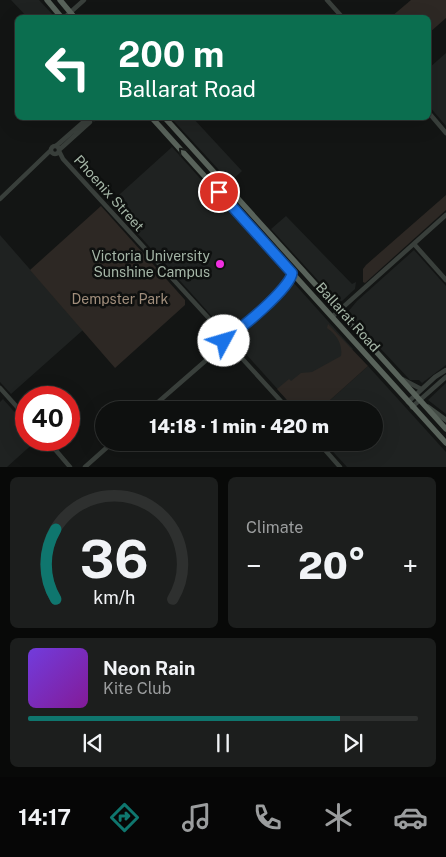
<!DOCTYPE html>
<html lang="en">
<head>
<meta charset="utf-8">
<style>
	:root { --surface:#0e100f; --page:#1c1e1d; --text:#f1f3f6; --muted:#9b9d9e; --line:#2e302f; --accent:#0f766e }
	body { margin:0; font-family:"Public Sans",sans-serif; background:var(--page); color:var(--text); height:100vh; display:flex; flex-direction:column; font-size:19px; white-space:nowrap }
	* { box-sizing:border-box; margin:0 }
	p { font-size:16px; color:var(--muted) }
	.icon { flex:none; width:28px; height:28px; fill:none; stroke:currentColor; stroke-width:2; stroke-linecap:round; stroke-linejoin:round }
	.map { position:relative; height:467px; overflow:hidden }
	.side { display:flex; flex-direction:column; gap:10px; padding:10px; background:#080908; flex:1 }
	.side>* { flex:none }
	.hud { position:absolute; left:15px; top:15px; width:416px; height:105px; border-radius:8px; box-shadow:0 5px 20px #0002,0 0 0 1px var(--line); background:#0b6e4f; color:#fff; overflow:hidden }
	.speed { position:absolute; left:15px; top:386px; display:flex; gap:10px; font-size:25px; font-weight:700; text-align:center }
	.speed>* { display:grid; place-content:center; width:65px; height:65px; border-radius:50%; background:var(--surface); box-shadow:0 5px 20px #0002,0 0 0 1px var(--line); line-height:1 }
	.speed .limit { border:8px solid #d22; background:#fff; color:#111 }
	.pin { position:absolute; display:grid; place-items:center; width:42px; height:42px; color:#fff; margin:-21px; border:2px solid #fff; border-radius:50%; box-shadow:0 1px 5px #0007 }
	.me { position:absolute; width:55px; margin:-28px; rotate:51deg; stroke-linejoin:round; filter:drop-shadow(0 0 4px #0008) }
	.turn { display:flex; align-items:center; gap:18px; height:105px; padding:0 20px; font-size:22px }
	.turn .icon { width:65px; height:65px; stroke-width:2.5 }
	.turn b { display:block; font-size:35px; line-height:42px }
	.big { font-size:38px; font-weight:800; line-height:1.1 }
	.side .tile { flex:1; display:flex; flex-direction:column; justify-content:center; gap:8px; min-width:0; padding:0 18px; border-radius:8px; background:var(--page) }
	.side .dial { align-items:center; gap:0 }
	.dial svg { height:130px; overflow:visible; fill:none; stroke:var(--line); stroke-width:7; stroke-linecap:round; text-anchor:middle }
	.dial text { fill:var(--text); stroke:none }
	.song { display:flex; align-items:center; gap:15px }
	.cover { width:60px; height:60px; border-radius:8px; background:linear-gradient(135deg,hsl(260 70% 55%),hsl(290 70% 35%)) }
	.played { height:5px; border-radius:2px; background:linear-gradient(90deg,var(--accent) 80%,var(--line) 80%) }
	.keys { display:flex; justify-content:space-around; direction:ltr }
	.heat { display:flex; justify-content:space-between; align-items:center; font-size:28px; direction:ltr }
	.side .tiles { flex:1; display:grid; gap:10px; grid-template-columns:1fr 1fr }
	.tile:last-child { grid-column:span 2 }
	.trip { position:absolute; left:95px; top:401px; width:288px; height:50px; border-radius:25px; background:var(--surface); box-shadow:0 5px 20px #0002,0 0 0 1px var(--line); font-weight:800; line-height:50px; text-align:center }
	.menu { display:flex; height:80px; justify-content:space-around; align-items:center; background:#060606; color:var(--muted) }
	.menu .icon { width:35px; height:35px }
	.menu .current { color:var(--accent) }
	.menu b { font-size:22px; color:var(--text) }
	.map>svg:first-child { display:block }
	.built { fill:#1f2221 }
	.green { fill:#2d2824 }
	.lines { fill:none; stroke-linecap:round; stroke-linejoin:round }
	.tertiary { stroke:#393f3b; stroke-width:4.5 }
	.secondary { stroke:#424a44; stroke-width:5 }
	.trunk { stroke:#58625a; stroke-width:5.5 }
	.oneway { stroke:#191c1a }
	.route-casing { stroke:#114b97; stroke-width:12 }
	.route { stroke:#1a73e8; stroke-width:9 }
	.poi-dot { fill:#f12fe1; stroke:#0e100f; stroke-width:2 }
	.labels { text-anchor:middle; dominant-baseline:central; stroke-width:5; stroke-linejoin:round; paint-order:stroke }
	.street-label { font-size:14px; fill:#a5b6a7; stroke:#0e100f }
	.poi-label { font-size:14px; fill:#a5b6a7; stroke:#0e100f; text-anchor:end }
	.park-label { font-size:14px; fill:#a18e7c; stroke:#0e100f }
</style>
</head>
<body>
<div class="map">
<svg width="446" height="467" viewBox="0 0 446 467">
	<rect width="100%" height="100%" fill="#131514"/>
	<!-- built -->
	<path class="built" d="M11,0H39L55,17H27Z
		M446,53V126L429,106V68Z
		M171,118H193L242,171L230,182Z
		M172,147L353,349L291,404L110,203Z
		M286,216L352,284L356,282L355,289L342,301L336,300L271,229Z
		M0,235L83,330L11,394L0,382Z
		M414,250L446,286V365L422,383L419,380H410L347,313L357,301Z
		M368,366L446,452V467H347L325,443L374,442V410H319Z
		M446,383V414L428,400Z
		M3,399L26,425V440H37L7,467H0V402Z"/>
	<!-- green -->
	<path class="green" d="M411,0H446V18L429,33V18L391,17Z
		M446,195V210L365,283L363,282V269L366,265Z
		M101,206L185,300V305L115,368L30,270Z
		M328,324L368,366L319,410H296L277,389L289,379L291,381L301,373L312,372L341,356C343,344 336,334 327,328Z"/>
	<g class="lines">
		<!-- tertiary -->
		<path class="tertiary" d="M327,0L343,18
			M64,18L84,0
			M429,113L446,133
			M94,119L95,118
			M51 150a4 4 0 1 1 8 0a4 4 0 1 1-8 0Z
			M56,146L88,118
			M59,150L90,122
			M59,151L63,159L226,337
			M0,199L51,150
			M414,244L446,280
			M332,317L446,215
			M224 340a3 3 0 1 1 6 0a3 3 0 1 1-6 0Z
			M227,337L287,286L292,278V273
			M228,343L289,410
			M402,379L421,389
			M0,388L26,417
			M408,402L435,377L446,370
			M412,407L446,377
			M149,410L226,343
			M47,440L70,467
			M318,442L340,467
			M85,467L113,442"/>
		<!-- secondary -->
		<path class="secondary" d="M428,407L446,420"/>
		<!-- trunk -->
		<path class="trunk" d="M47,0L62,18
			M60,0L75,18
			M152,118L446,443
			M165,118L446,429"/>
	</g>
	<!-- one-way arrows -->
	<defs><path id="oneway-chevron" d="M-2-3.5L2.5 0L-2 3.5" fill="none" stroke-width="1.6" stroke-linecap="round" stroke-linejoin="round" transform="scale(1.25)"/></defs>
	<use class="oneway" href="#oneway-chevron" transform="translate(182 151) rotate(-132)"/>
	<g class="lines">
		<defs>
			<path id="route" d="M219,192L292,273C291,287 238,333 224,338V341"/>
		</defs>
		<!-- route casing -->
		<use href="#route" class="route-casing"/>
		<!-- route -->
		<use href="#route" class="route"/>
	</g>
	<!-- markers -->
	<circle class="poi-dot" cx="220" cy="264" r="5"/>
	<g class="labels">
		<!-- street labels -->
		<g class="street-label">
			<text transform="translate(109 193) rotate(48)">Phoenix Street</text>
			<text transform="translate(348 317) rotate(48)">Ballarat Road</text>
		</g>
		<!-- poi labels -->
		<g class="poi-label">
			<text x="210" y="256">Victoria University<tspan x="210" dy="16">Sunshine Campus</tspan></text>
		</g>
		<!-- park labels -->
		<g class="park-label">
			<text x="120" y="299">Dempster Park</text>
		</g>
	</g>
</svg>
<div class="speed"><div class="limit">40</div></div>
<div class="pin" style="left:219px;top:192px;background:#d93025"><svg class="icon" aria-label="arrive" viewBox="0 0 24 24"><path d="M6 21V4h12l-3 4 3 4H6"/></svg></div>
<svg class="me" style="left:224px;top:341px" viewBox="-20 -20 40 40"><circle r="19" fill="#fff"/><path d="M0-13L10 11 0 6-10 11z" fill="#1a73e8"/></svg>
<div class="trip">14:18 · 1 min · 420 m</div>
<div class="hud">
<div class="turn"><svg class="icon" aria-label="left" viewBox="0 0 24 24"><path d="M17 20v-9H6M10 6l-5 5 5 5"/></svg><div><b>200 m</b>Ballarat Road</div></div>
</div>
</div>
<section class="side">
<div class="tiles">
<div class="tile dial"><svg viewBox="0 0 100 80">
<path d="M14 69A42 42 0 1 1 86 69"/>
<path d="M14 69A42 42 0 0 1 14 26" stroke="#0f766e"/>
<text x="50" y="56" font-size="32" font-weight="700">36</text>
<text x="50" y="72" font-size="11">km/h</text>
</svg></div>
<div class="tile"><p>Climate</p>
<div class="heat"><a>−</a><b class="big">20°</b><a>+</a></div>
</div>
<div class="tile">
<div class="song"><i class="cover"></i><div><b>Neon Rain</b><p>Kite Club</p></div></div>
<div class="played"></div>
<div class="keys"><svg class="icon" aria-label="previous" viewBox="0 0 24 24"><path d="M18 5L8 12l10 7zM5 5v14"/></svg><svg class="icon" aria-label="pause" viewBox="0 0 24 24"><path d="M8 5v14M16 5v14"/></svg><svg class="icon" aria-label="next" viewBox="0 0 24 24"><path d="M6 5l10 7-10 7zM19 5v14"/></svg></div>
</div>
</div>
</section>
<nav class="menu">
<b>14:17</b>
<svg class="icon current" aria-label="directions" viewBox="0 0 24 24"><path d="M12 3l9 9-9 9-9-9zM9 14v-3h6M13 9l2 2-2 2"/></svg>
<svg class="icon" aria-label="music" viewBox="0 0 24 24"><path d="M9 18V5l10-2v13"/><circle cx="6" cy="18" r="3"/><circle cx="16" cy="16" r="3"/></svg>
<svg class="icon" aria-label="phone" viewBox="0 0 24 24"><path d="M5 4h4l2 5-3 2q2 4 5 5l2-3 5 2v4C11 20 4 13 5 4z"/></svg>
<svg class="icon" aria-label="climate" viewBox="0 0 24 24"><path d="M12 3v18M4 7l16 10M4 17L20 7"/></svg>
<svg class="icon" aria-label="car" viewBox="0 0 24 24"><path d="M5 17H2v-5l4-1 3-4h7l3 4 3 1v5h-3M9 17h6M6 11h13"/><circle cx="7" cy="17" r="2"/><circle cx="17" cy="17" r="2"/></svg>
</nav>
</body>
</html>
